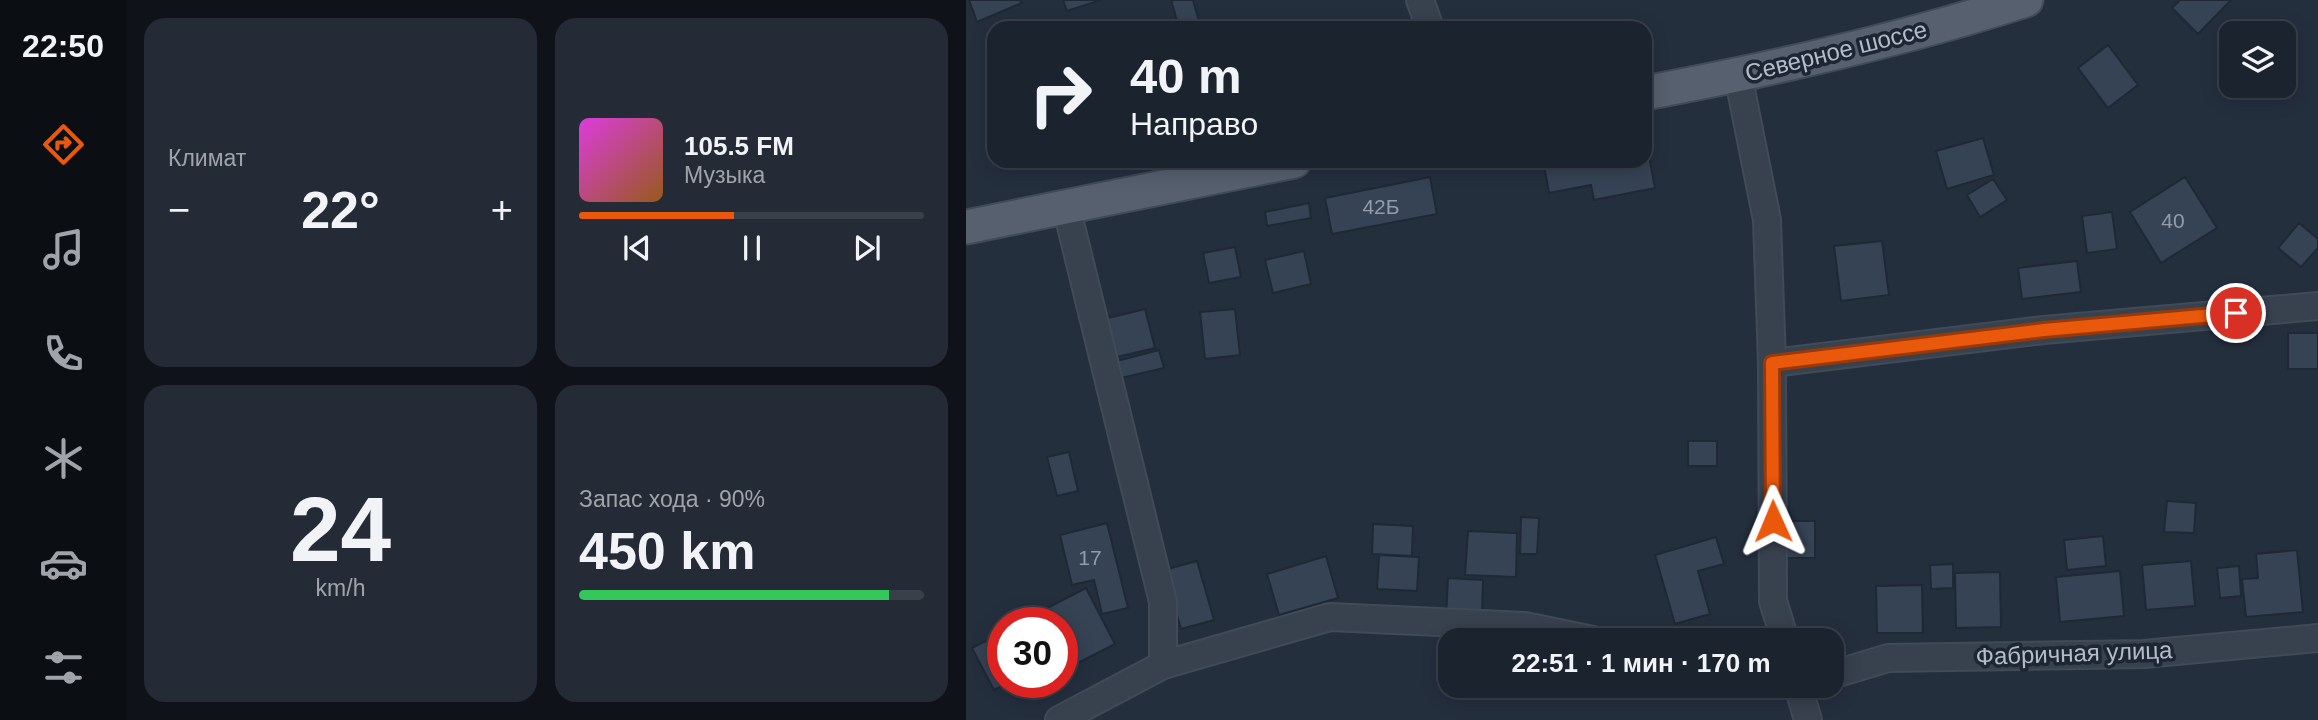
<!DOCTYPE html>
<html lang="ru">
<head>
<meta charset="utf-8">
<style>
	:root { --surface:#1b232e; --page:#242b36; --text:#f1f3f6; --muted:#a0a4aa; --line:#39404a; --accent:#ea580c }
	body { margin:0; font-family:Arial,sans-serif; background:var(--page); color:var(--text); height:100vh; display:flex; flex-direction:column; font-size:26px; white-space:nowrap }
	* { box-sizing:border-box; margin:0 }
	p { font-size:23px; color:var(--muted) }
	.icon { flex:none; width:38px; height:38px; fill:none; stroke:currentColor; stroke-width:2; stroke-linecap:round; stroke-linejoin:round }
	.map { position:relative; flex:1; overflow:hidden }
	.sheet { display:flex; flex-direction:column; gap:18px; padding:18px; background:#0f1319; width:840px }
	.sheet>* { flex:none }
	.top-card { position:absolute; left:21px; top:21px; width:665px; height:147px; border-radius:21px; box-shadow:0 4px 18px #0003,0 0 0 2px var(--line); background:#1b232e; color:var(--text); overflow:hidden }
	.buttons { position:absolute; left:1253px; top:21px; display:grid; gap:14px }
	.buttons a { display:grid; place-items:center; width:77px; height:77px; border-radius:14px; background:var(--surface); box-shadow:0 4px 18px #0003,0 0 0 2px var(--line); font-size:35px }
	.speed { position:absolute; left:21px; top:607px; display:flex; gap:14px; font-size:35px; font-weight:700; text-align:center }
	.speed>* { display:grid; place-content:center; width:91px; height:91px; border-radius:50%; background:var(--surface); box-shadow:0 4px 18px #0003,0 0 0 2px var(--line); line-height:1 }
	.speed .limit { border:10px solid #d22; background:#fff; color:#111 }
	.pin { position:absolute; display:grid; place-items:center; width:60px; height:60px; color:#fff; margin:-30px; border:4px solid #fff; border-radius:50%; box-shadow:0 2px 7px #0007 }
	.me { position:absolute; width:77px; margin:-38px; rotate:359deg; stroke-linejoin:round; filter:drop-shadow(0 0 5px #0008) }
	.turn { display:flex; align-items:center; gap:24px; height:147px; padding:0 28px; font-size:32px }
	.turn .icon { width:91px; height:91px; stroke-width:2.5 }
	.turn b { display:block; font-size:49px; line-height:60px }
	.big { font-size:52px; font-weight:600; line-height:1.1 }
	.sheet .tile { flex:1; display:flex; flex-direction:column; justify-content:center; gap:10px; min-width:0; padding:0 24px; border-radius:21px; background:var(--page) }
	.sheet .dial { align-items:center; gap:0 }
	.dial b { font-size:91px; line-height:1 }
	.song { display:flex; align-items:center; gap:21px }
	.cover { width:84px; height:84px; border-radius:10px; background:linear-gradient(135deg,hsl(300 70% 55%),hsl(30 70% 35%)) }
	.played { height:7px; border-radius:4px; background:linear-gradient(90deg,var(--accent) 45%,var(--line) 45%) }
	.keys { display:flex; justify-content:space-around; direction:ltr }
	.heat { display:flex; justify-content:space-between; align-items:center; font-size:38px; direction:ltr }
	.charge { height:10px; border-radius:5px; background:linear-gradient(90deg,#34c759 90%,var(--line) 0) }
	.sheet .tiles { flex:1; display:grid; gap:18px; grid-template-columns:repeat(2,1fr) }
	.trip { position:absolute; left:472px; top:628px; width:406px; height:70px; border-radius:21px; background:var(--surface); box-shadow:0 4px 18px #0003,0 0 0 2px var(--line); font-weight:600; line-height:70px; text-align:center }
	main { display:flex; flex:1; min-height:0 }
	.menu { display:flex; flex-direction:column; width:126px; justify-content:space-around; align-items:center; background:#0b0e12; color:var(--muted) }
	.menu .icon { width:49px; height:49px }
	.menu .on { color:var(--accent) }
	.menu b { font-size:32px; color:var(--text) }
	.map>svg:first-child { display:block }
	.building { fill:#364354; stroke:#1f2835; stroke-width:2 }
	.lines { fill:none; stroke-linecap:round; stroke-linejoin:round }
	.minor-casing { stroke:#414a57; stroke-width:30 }
	.major-casing { stroke:#414a57; stroke-width:37 }
	.minor { stroke:#38414e; stroke-width:26 }
	.major { stroke:#56606e; stroke-width:33 }
	.route-casing { stroke:#983908; stroke-width:18 }
	.route { stroke:#ea580c; stroke-width:12 }
	.labels { text-anchor:middle; dominant-baseline:central; stroke-width:7; stroke-linejoin:round; paint-order:stroke }
	.number-label { font-size:21px; fill:#929caa }
	.street-label { font-size:24px; fill:#b4bcc9; stroke:#1d2633 }
</style>
</head>
<body>
<main>
<nav class="menu">
<b>22:50</b>
<svg class="icon on" aria-label="directions" viewBox="0 0 24 24"><path d="M12 3l9 9-9 9-9-9zM9 14v-3h6M13 9l2 2-2 2"/></svg>
<svg class="icon" aria-label="music" viewBox="0 0 24 24"><path d="M9 18V5l10-2v13"/><circle cx="6" cy="18" r="3"/><circle cx="16" cy="16" r="3"/></svg>
<svg class="icon" aria-label="phone" viewBox="0 0 24 24"><path d="M5 4h4l2 5-3 2q2 4 5 5l2-3 5 2v4C11 20 4 13 5 4z"/></svg>
<svg class="icon" aria-label="climate" viewBox="0 0 24 24"><path d="M12 3v18M4 7l16 10M4 17L20 7"/></svg>
<svg class="icon" aria-label="car" viewBox="0 0 24 24"><path d="M5 17H2v-5l4-1 3-4h7l3 4 3 1v5h-3M9 17h6M6 11h13"/><circle cx="7" cy="17" r="2"/><circle cx="17" cy="17" r="2"/></svg>
<svg class="icon" aria-label="filters" viewBox="0 0 24 24"><path d="M4 7h16M4 17h16"/><circle cx="9" cy="7" r="2"/><circle cx="15" cy="17" r="2"/></svg>
</nav>
<section class="sheet">
<div class="tiles">
<div class="tile"><p>Климат</p>
<div class="heat"><a>−</a><b class="big">22°</b><a>+</a></div>
</div>
<div class="tile">
<div class="song"><i class="cover"></i><div><b>105.5 FM</b><p>Музыка</p></div></div>
<div class="played"></div>
<div class="keys"><svg class="icon" aria-label="previous" viewBox="0 0 24 24"><path d="M18 5L8 12l10 7zM5 5v14"/></svg><svg class="icon" aria-label="pause" viewBox="0 0 24 24"><path d="M8 5v14M16 5v14"/></svg><svg class="icon" aria-label="next" viewBox="0 0 24 24"><path d="M6 5l10 7-10 7zM19 5v14"/></svg></div>
</div>
<div class="tile dial"><b>24</b><p>km/h</p></div>
<div class="tile"><p>Запас хода · 90%</p><b class="big">450 km</b><div class="charge"></div></div>
</div>
</section>
<div class="map">
<svg width="1352" height="720" viewBox="0 0 1352 720">
	<rect width="100%" height="100%" fill="#242f3e"/>
	<!-- building -->
	<path class="building" d="M3,0H54L56,3L11,22Z
		M97,0H135L101,11Z
		M205,0H227L233,21L213,28Z
		M1214,0H1265L1232,34L1206,8Z
		M1142,45L1172,85L1142,108L1112,68Z
		M1017,138L1028,175L981,189L970,151Z
		M679,146H681L689,188L628,200L625,185L583,193L578,165L601,161H679Z
		M464,177L471,214L366,234L359,198Z
		M1219,177L1251,228L1195,263L1164,212Z
		M1027,179L1041,200L1014,217L1001,195Z
		M343,203L345,218L301,226L299,212Z
		M1146,212L1151,249L1121,253L1116,216Z
		M1333,223L1352,239V248L1335,267L1312,248Z
		M916,241L923,295L875,301L868,246Z
		M269,247L275,277L243,283L237,253Z
		M338,251L345,284L307,293L299,260Z
		M1111,261L1115,292L1056,299L1052,268Z
		M179,309L189,348L147,358L138,319Z
		M269,309L274,355L239,359L234,312Z
		M1322,333H1352V369H1322Z
		M193,350L198,368L155,378L151,361Z
		M722,441H751V466H722Z
		M103,452L112,491L91,496L81,457Z
		M1201,501L1230,503L1228,533L1198,532Z
		M555,517L573,518L571,554H554Z
		M806,521H849V558H806Z
		M141,523L162,608L136,614L128,580L106,585L94,535Z
		M407,524L447,526L446,556L406,554Z
		M502,531L551,533L550,577L499,575Z
		M1137,536L1140,566L1101,570L1098,540Z
		M750,537L758,564L732,571L744,614L709,624L689,555Z
		M1331,550L1337,612L1280,617L1276,579L1292,578L1290,554Z
		M413,555L453,557L451,591L411,589Z
		M360,556L372,598L313,615L301,574Z
		M231,561L248,620L215,629L198,570Z
		M1225,561L1229,606L1180,610L1176,565Z
		M987,564V588L965,589L964,565Z
		M1273,566L1275,596L1254,598L1251,568Z
		M1154,571L1158,616L1094,622L1090,577Z
		M1034,572L1035,627L990,628L989,573Z
		M482,578L517,580L516,616L480,615Z
		M956,585L957,633H911L910,586Z
		M120,588L149,644L110,664L96,637V623H89L81,608Z
		M37,632V682H42L28,690L6,648Z"/>
	<g class="lines">
		<defs>
			<path id="minor" d="M454,0L464,28
				M772,75L801,220L806,363L807,601L819,640
				M100,206L197,602V665
				M806,363L1078,330L1352,306
				M866,675L922,658L1178,654L1352,638
				M832,686L842,720
				M93,720L197,665L364,617L559,626L627,640"/>
			<path id="major" d="M679,93C807,69 936,40 1060,0
				M0,227L328,161"/>
		</defs>
		<!-- minor casing -->
		<use href="#minor" class="minor-casing"/>
		<!-- major casing -->
		<use href="#major" class="major-casing"/>
		<!-- minor -->
		<use href="#minor" class="minor"/>
		<!-- major -->
		<use href="#major" class="major"/>
	</g>
	<g class="lines">
		<defs>
			<path id="route" d="M807,521L806,363L1078,330L1270,313"/>
		</defs>
		<!-- route casing -->
		<use href="#route" class="route-casing"/>
		<!-- route -->
		<use href="#route" class="route"/>
	</g>
	<g class="labels">
		<!-- number labels -->
		<g class="number-label">
			<text x="415" y="206">42Б</text>
			<text x="1207" y="220">40</text>
			<text x="124" y="557">17</text>
		</g>
		<!-- street labels -->
		<g class="street-label">
			<text transform="translate(870 51) rotate(-14)">Северное шоссе</text>
			<text transform="translate(1108 653) rotate(-2)">Фабричная улица</text>
		</g>
	</g>
</svg>
<div class="buttons">
<a><svg class="icon" aria-label="layers" viewBox="0 0 24 24"><path d="M12 4l9 5-9 5-9-5zM3 14l9 5 9-5"/></svg></a>
</div>
<div class="speed"><div class="limit">30</div></div>
<div class="pin" style="left:1270px;top:313px;background:#d93025"><svg class="icon" aria-label="arrive" viewBox="0 0 24 24"><path d="M6 21V4h12l-3 4 3 4H6"/></svg></div>
<svg class="me" style="left:807px;top:521px" viewBox="-20 -20 40 40"><path d="M0-17L14 15 0 8-14 15z" fill="#ea580c" stroke="#fff" stroke-width="4"/></svg>
<div class="trip">22:51 · 1 мин · 170 m</div>
<div class="top-card">
<div class="turn"><svg class="icon" aria-label="right" viewBox="0 0 24 24"><path d="M7 20v-9h11M14 6l5 5-5 5"/></svg><div><b>40 m</b>Направо</div></div>
</div>
</div>
</main>
</body>
</html>
